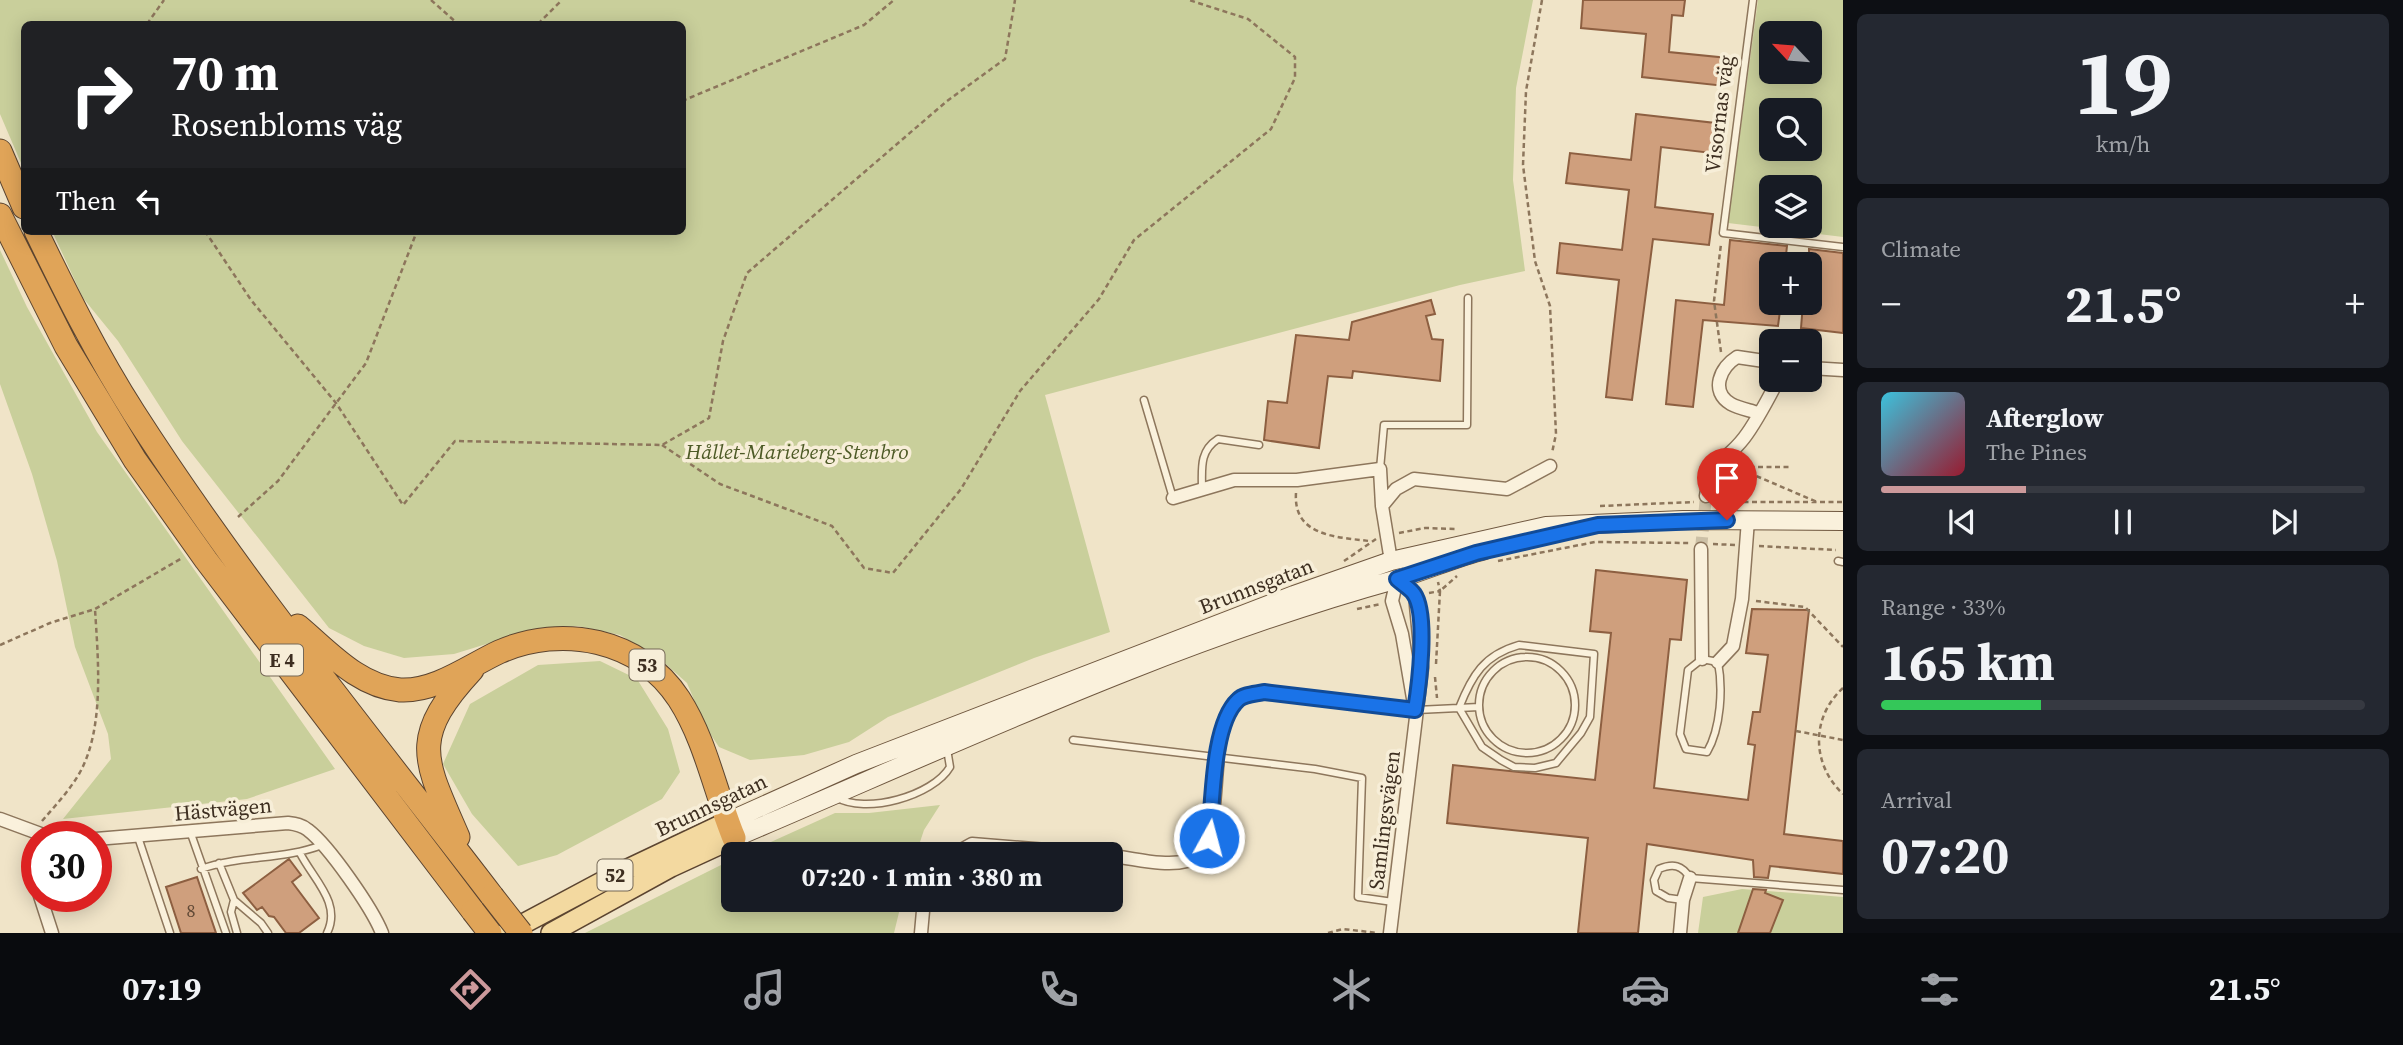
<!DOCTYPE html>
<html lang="en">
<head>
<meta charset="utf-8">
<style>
	:root { --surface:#171b24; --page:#242831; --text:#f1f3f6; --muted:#9ea1a6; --line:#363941; --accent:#cc999b }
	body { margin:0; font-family:"Source Serif 4",serif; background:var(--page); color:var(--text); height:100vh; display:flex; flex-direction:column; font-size:26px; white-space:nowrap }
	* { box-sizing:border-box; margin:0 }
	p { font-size:23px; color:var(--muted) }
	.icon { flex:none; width:38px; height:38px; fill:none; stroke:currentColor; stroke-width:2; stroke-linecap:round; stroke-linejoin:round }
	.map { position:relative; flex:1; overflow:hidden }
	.side { display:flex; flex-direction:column; gap:14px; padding:14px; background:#0d0f14; width:560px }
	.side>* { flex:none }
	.banner { position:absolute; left:21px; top:21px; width:665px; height:214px; border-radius:10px; box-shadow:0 4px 18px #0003; background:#202124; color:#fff; overflow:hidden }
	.needle { width:46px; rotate:296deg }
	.buttons { position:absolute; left:1759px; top:21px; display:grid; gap:14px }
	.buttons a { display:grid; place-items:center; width:63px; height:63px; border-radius:10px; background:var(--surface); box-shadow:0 4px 18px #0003; font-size:35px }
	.speed { position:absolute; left:21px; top:821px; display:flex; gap:14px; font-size:35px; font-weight:700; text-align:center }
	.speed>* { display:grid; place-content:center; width:91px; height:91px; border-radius:50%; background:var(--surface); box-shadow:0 4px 18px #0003; line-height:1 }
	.speed .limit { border:10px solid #d22; background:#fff; color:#111 }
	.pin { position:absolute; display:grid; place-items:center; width:60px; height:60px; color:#fff; margin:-72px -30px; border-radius:50% 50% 50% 0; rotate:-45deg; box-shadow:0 0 7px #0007 }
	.pin .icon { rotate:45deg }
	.me { position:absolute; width:77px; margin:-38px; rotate:7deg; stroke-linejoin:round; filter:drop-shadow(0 0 5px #0008) }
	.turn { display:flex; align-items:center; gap:24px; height:147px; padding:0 35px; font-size:32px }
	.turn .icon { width:91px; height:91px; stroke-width:2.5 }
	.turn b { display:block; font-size:49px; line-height:60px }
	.then { display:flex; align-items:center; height:66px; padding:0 35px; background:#0003; gap:14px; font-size:26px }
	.big { font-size:52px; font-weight:700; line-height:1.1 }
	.side .card { flex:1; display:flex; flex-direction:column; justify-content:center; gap:10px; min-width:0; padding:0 24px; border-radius:10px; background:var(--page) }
	.side .dial { align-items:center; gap:0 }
	.dial b { font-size:91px; line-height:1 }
	.song { display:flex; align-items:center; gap:21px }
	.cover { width:84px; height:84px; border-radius:10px; background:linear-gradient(135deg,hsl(190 70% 55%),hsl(350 70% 35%)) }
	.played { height:7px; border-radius:4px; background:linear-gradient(90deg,var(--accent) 30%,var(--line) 30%) }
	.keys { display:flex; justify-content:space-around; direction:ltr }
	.heat { display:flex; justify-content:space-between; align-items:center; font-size:38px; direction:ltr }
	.charge { height:10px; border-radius:5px; background:linear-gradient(90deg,#34c759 33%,var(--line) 0) }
	.trip { position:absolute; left:721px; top:842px; width:402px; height:70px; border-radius:10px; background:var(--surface); box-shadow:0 4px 18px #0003; font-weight:700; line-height:70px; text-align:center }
	.dock { display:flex; height:112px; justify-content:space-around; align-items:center; background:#090b0e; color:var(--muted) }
	.dock .icon { width:49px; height:49px }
	.dock .active { color:var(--accent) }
	.dock b { font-size:32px; color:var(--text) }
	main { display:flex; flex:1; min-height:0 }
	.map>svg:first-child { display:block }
	.green { fill:#c9cf9b; fill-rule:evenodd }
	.building { fill:#cf9f7d; stroke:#8d5f41; stroke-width:2 }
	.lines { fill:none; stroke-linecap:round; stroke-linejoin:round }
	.street-tunnel { stroke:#ccc0a6; stroke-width:12; stroke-dasharray:12 6; stroke-linecap:butt }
	.lane-casing { stroke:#8d765c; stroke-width:9 }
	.street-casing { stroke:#8d765c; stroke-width:15 }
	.secondary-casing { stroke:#6f573f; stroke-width:20 }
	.primary-casing { stroke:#5b4430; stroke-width:22 }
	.highway-casing { stroke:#5b4430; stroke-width:25 }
	.path { stroke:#8d765c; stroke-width:2.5; stroke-dasharray:5 3.5; stroke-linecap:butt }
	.lane { stroke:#faf1dc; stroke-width:6 }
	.street { stroke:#faf1dc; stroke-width:12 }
	.secondary { stroke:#faf1dc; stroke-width:18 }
	.primary { stroke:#f3d9a0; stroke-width:19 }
	.highway { stroke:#e0a458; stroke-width:23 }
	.highway-bridge-casing { stroke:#5b4430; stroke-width:25; stroke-linecap:butt }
	.highway-bridge { stroke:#e0a458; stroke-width:23 }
	.route-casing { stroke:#114b97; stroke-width:18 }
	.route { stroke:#1a73e8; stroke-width:12 }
	.labels { text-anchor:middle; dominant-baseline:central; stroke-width:7; stroke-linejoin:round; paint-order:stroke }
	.number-label { font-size:18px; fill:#624a37 }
	.shield { fill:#f7eed8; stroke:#756857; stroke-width:2 }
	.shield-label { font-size:19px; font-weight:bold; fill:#3d2e20 }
	.street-label { font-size:21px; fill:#3d2e20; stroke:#f7eed8 }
	.park-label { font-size:21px; font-style:italic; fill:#4d5a26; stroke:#f7eed8 }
</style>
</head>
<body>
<main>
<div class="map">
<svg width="1843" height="933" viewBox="0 0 1843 933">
	<rect width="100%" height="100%" fill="#f0e4c8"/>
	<!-- green -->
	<path class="green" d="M0,0H1533L1516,88L1513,180L1525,271L1460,285L1045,395L1110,632L1034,658L888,717L849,742L804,755L750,760L719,747L705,726L687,683L659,658L620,635L578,626L539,628L454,654L404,658L364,646L329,628L182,441L118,341L83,298L52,231H682V24H24V170L0,114Z
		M1758,0H1843V237L1728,223ZM1810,33V72H1771V33ZM1810,110V149H1771V110ZM1810,187V226H1771V187Z
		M0,250L27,307L97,432L335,769L247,799L63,819L111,759L108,734L75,647L57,561L32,474L0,384Z
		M600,661L637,679L668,729L680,772L662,799L557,855L518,866L472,814L443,764L470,704L538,665Z
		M940,805L924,830L916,854H744L835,813H869Z
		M733,859V900H902L894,933H585Z
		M1742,889L1843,897V933H1698L1703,897Z"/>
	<!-- building -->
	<path class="building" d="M1583,0H1685L1683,16L1672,15L1669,52L1728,58L1725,86L1642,77L1646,34L1581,28Z
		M1636,114L1724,124L1720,154L1661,147L1655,207L1713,214L1709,245L1653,239L1632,400L1606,397L1619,280L1557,273L1560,243L1622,250L1629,190L1566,183L1570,153L1631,160Z
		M1730,240L1787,246L1785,264H1771V303H1781L1778,326L1703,320L1693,407L1666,404L1676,300L1724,305Z
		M1809,249L1843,253V333L1801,328L1803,303H1810Z
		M1431,300L1435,314L1426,316L1432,339L1443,340L1440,381L1353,371L1352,378L1328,376L1319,448L1264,440L1268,401L1287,403L1296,335L1349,340L1352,322Z
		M1596,570L1687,580L1681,640L1670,639L1654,788L1748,800L1755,745L1748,744L1753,712H1760L1768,655L1746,653L1752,609L1809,610L1784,834L1843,841V874L1770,866L1768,878L1754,877L1753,860L1647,844L1638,933H1578L1588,838L1447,823L1453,765L1595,780L1611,633L1590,631Z
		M289,859L301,875L292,882L319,918L299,933H286L274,917L269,916L262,907L257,910L243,893Z
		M197,877L216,933H181L166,887Z
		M1753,889L1766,890L1765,893L1783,900L1770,933H1738Z"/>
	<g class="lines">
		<!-- street-tunnel -->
		<path class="street-tunnel" d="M1701,549L1706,496"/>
		<defs>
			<path id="lane" d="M1753,0L1723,233L1843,247
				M1144,400L1173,498
				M1380,469L1384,425H1467L1468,298
				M1202,489C1202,469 1199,451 1218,439L1259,445
				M1838,561L1843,562
				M1519,645L1594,654L1590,717L1581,733L1556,763L1535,768L1514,767L1501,760L1482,747L1459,708C1472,675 1484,655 1519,645Z
				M1479 705a48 48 0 1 1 96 0a48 48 0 1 1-96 0Z
				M1702,659L1718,662C1723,688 1721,728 1707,752L1686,749L1680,734L1688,670Z
				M1417,710L1479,707
				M1073,740L1315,769L1362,778L1358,897L1393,902
				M836,797C865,815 933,796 950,767L947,749
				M190,831L226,933
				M138,837L170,933
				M300,853C313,879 342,903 327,933
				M219,863L234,900L261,923L268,933
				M201,869C240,855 283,860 322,845
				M234,900L231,912L237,933
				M1683,900L1668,898L1656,891L1654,880L1659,869C1673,863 1682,865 1690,878L1843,890"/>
			<path id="street" d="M1810,368L1843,370
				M1758,413C1749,410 1738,408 1731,404C1709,391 1721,367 1737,357L1771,362
				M1706,496C1712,457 1724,464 1744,438C1757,421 1768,399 1778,380
				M1173,498L1234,480H1297L1380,469L1382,506
				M1701,549L1702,659
				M1391,561L1382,506L1396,489L1414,479L1507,489L1550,466
				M1718,662L1733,646L1742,599L1748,520
				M0,819L46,836
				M96,839L288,823C296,824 302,825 308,830C329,846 372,908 382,933
				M954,854L972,844L1097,854
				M1111,856C1134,858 1164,867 1187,861C1232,850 1201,731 1238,699C1244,694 1256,694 1264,692L1415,710
				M37,873V887
				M40,896L52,933
				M921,933L924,900
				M1390,933L1422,668L1415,595L1397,579L1392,601L1402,634L1415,710
				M1680,933L1683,900L1690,878"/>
			<path id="secondary" d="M727,822L856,764L1294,595L1391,561L1546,526L1683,520L1843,521
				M734,838C951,746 1167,643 1394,580C1425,571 1454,558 1485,550"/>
			<path id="primary" d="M506,933L613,876L727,822
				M551,933L671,867L734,838"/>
			<path id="highway" d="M0,151L24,207
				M0,215L66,346L135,460L206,560L473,911
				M36,231C66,293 97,355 134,413C241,580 372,739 492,896
				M298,626C329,652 358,686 400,690C435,692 469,666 499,652C562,624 640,639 679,699C706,741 715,792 734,838
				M458,837C425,760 408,739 472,670"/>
		</defs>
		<!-- lane casing -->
		<use href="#lane" class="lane-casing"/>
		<!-- street casing -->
		<use href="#street" class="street-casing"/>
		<!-- secondary casing -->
		<use href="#secondary" class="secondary-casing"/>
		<!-- primary casing -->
		<use href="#primary" class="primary-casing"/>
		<!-- highway casing -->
		<use href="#highway" class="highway-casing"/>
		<!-- path -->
		<path class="path" d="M431,0L458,24
			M1542,0L1526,91L1523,165L1535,261L1550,306L1556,434L1552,453
			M147,24L164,0
			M538,24L562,0
			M682,101L864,25L894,0
			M205,231L251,300L336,403L403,505L455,441L662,445L709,418L723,341L747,273L947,101L1005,59L1015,0
			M1721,352L1714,301L1721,244
			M662,445L720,484L832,526L864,568L893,573L961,489L1020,391L1099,299L1134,240L1271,129L1295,78V57L1248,19L1189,0
			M1733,466L1817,502
			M1741,467H1790
			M1296,493C1293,536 1336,537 1369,541
			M1718,502H1843
			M1600,506L1694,502
			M238,517L278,481L366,363L417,231
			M1399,533L1425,528L1458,529
			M1713,544L1735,545
			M1759,546L1836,550
			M1344,561L1376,539
			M1498,561L1595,542L1689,543
			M1429,593L1440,591L1438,582
			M1756,601L1805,607L1843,647
			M1357,609L1381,604
			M0,645L50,623L95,609L182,558
			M1436,664L1440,591L1457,576
			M1435,677L1437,698
			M1843,688C1810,718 1812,765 1843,794
			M1796,731L1843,740
			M739,793L755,785L765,786
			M42,821C55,806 69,791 79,774C105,729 98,659 95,609
			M677,826L684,819L704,810
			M1328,933L1343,929L1378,933"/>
		<!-- lane -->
		<use href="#lane" class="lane"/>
		<!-- street -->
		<use href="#street" class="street"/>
		<!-- secondary -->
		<use href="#secondary" class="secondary"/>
		<!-- primary -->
		<use href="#primary" class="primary"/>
		<!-- highway -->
		<use href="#highway" class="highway"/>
		<defs>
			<path id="highway-bridge" d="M492,896L521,933
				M473,911L490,933"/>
		</defs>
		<!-- highway-bridge casing -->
		<use href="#highway-bridge" class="highway-bridge-casing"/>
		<!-- highway-bridge -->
		<use href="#highway-bridge" class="highway-bridge"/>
	</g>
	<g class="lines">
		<defs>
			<path id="route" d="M1209,838C1213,802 1212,724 1238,700C1244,694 1256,694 1264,692L1415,710C1419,686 1428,614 1414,594C1410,588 1402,584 1397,579L1476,553L1598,525L1727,520"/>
		</defs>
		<!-- route casing -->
		<use href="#route" class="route-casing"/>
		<!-- route -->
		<use href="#route" class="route"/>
	</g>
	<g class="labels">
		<!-- number labels -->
		<g class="number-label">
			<text x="191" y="910">8</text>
		</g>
		<!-- shield labels -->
		<g class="shield">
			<rect x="261" y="644.5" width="42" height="31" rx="5"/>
			<rect x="629.5" y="649.5" width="35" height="31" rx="5"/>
			<rect x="597.5" y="859.5" width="35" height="31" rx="5"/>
		</g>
		<g class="shield-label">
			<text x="282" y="660">E 4</text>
			<text x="647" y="665">53</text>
			<text x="615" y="875">52</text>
		</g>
		<!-- street labels -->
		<g class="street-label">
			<text transform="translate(1719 114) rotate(-83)">Visornas väg</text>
			<text transform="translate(1256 586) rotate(-21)">Brunnsgatan</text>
			<text transform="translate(711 805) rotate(-25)">Brunnsgatan</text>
			<text transform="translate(223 809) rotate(-5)">Hästvägen</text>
			<text transform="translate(1384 820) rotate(-83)">Samlingsvägen</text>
		</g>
		<!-- park labels -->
		<g class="park-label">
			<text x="797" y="451">Hållet-Marieberg-Stenbro</text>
		</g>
	</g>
</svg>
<div class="buttons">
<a><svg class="needle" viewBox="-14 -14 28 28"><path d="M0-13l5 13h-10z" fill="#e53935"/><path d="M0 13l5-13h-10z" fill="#9ea1a6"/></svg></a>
<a><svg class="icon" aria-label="search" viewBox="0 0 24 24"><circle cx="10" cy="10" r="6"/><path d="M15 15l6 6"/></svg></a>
<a><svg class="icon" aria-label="layers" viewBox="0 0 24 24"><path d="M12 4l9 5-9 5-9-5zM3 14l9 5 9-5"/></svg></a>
<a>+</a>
<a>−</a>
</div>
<div class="speed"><div class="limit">30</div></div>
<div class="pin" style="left:1727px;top:520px;background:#d93025"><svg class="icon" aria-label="arrive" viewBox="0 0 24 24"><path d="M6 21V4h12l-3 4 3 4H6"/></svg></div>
<svg class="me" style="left:1209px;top:838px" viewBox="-20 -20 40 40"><circle r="17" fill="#1a73e8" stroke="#fff" stroke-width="3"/><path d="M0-11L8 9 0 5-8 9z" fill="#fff"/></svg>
<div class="trip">07:20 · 1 min · 380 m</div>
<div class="banner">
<div class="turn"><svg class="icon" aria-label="right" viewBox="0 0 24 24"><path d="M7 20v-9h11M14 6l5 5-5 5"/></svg><div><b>70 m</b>Rosenbloms väg</div></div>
<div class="then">Then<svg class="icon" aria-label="left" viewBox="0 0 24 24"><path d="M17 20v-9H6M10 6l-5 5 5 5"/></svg></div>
</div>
</div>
<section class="side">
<div class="card dial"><b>19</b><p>km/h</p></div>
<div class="card"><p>Climate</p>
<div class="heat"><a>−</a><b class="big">21.5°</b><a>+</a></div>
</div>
<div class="card">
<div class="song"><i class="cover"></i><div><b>Afterglow</b><p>The Pines</p></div></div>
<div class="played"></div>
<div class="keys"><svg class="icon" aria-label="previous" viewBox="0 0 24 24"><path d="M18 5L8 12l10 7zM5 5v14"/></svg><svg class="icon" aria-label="pause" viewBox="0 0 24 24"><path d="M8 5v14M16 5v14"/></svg><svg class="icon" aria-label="next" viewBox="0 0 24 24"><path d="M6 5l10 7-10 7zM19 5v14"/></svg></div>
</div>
<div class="card"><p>Range · 33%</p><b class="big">165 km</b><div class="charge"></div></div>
<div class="card"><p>Arrival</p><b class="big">07:20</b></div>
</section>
</main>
<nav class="dock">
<b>07:19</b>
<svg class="icon active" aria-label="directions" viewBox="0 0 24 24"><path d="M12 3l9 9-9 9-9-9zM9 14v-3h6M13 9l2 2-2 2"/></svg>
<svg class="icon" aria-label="music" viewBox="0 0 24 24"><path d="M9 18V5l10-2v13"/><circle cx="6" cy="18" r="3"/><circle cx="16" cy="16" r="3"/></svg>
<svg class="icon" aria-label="phone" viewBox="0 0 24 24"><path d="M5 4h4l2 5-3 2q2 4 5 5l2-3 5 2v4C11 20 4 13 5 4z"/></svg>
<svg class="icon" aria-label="climate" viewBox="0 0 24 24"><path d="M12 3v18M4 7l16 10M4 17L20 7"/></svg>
<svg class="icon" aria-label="car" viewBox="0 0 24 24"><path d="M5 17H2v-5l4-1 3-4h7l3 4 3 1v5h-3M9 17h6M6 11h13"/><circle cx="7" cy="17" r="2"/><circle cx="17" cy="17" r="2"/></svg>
<svg class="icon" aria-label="filters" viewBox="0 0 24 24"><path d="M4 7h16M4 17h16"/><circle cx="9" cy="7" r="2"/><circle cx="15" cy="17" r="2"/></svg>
<b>21.5°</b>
</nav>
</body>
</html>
